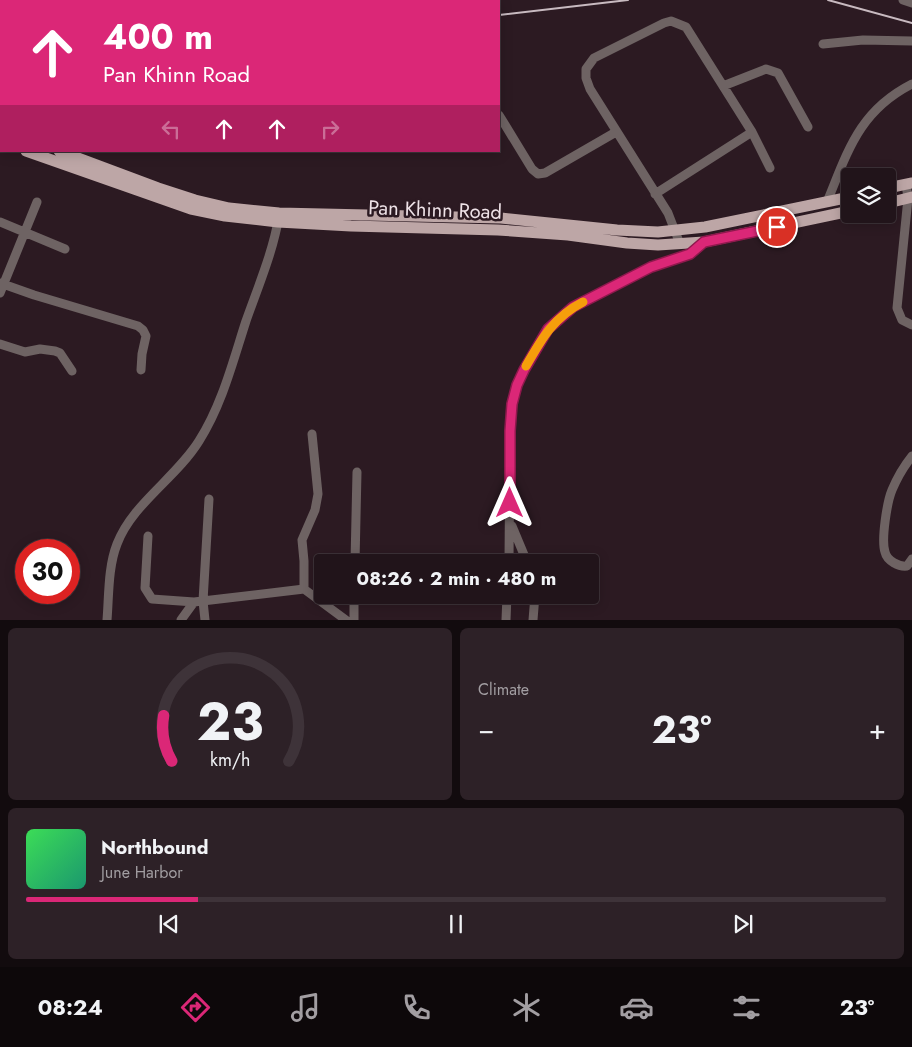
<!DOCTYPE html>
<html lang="en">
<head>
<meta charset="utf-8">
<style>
	:root { --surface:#21141a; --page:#2d2127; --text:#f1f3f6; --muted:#a29ea2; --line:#3e3339; --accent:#db2777 }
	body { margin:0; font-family:Jost,sans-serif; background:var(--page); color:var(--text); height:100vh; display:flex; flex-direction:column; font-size:19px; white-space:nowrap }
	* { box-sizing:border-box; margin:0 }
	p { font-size:16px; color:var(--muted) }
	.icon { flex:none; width:28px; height:28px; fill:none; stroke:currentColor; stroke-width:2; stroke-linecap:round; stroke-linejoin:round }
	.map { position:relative; height:620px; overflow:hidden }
	.drawer { display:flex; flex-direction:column; gap:8px; padding:8px; background:#120b0e; flex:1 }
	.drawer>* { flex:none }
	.banner { position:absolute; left:0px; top:0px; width:500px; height:152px; box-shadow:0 2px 12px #0003,0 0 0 1px var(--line); background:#db2777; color:#fff; overflow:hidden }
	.fabs { position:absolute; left:841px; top:168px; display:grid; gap:10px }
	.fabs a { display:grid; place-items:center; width:55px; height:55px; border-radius:5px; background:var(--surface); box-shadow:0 2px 12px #0003,0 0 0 1px var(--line); font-size:25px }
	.speed { position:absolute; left:15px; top:539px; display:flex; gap:10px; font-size:25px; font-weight:700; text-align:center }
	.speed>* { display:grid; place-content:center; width:65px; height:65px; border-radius:50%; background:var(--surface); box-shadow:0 2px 12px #0003,0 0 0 1px var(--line); line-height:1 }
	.speed .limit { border:8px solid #d22; background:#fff; color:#111 }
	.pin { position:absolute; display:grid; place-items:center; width:42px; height:42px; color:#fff; margin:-21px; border:2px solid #fff; border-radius:50%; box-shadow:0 1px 5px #0007 }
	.me { position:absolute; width:55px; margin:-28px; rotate:0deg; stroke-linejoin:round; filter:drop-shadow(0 0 4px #0008) }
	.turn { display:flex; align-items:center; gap:18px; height:105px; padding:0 20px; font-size:22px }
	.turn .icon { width:65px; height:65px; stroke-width:2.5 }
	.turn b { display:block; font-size:35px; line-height:42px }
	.lanes { display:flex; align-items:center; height:48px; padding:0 20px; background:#0003; justify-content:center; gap:25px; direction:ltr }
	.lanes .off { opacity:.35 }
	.big { font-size:38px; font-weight:700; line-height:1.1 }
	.drawer .card { flex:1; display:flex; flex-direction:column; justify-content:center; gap:8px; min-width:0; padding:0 18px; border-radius:8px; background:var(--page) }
	.drawer .dial { align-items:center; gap:0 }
	.dial svg { height:130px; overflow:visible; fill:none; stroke:var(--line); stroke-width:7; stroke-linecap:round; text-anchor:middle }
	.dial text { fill:var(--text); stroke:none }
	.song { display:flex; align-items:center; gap:15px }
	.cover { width:60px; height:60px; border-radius:8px; background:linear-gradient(135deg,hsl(130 70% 55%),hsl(160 70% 35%)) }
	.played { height:5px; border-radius:2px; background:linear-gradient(90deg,var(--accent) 20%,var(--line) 20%) }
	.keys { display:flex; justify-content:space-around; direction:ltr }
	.heat { display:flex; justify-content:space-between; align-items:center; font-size:28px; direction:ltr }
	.drawer .tiles { flex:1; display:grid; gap:8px; grid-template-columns:1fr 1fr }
	.card:last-child { grid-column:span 2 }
	.trip { position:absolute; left:314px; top:554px; width:285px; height:50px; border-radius:5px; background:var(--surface); box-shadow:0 2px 12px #0003,0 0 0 1px var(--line); font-weight:700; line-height:50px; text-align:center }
	.tabs { display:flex; height:80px; justify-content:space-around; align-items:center; background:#0d080a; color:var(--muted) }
	.tabs .icon { width:35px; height:35px }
	.tabs .current { color:var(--accent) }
	.tabs b { font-size:22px; color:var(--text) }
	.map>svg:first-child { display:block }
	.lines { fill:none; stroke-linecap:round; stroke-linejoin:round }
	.minor { stroke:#6e6363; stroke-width:9 }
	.major { stroke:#bda6a6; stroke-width:11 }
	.rail { stroke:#c8bac0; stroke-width:2 }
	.route-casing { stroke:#8e194d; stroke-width:12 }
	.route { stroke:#db2777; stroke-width:9 }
	.slow { stroke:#f59e0b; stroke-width:9 }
	.labels { text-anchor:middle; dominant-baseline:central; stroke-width:5; stroke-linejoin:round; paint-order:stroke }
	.street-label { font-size:20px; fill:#eee2e7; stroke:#2c1a22 }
</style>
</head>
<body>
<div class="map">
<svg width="912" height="620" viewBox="0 0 912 620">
	<rect width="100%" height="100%" fill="#2c1a22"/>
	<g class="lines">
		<!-- minor -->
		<path class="minor" d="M31,0L33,1
			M903,0L912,3
			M364,1L368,0
			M823,44L863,40L912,41
			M723,86L766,69L778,73L808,127
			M499,115L532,169L538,174L545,173L616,132
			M906,184L908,198L897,308L902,320L912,325
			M655,194L752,132
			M827,202C848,151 859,111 912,84
			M0,222L65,249
			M680,244L668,213L590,89L586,78V69L594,58L664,23L671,21L686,27L752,132L770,168
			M0,283L34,295L138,326L143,330L146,336L142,354L141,370
			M0,293L37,202
			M0,344L25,352L40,349L55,351L60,353L72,371
			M912,456C904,466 897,478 892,490C887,502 881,540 885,552C887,561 899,567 907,566L912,559
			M512,526L527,562
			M148,536L145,588L152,599L194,602L304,589L346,620
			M355,562L357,472
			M509,562L510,431L513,403L517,385L541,340L548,329L573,307L651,267L690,254L704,242
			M304,589V561L302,540L315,510L318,494L312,434
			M107,620C109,595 108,567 117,544C132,504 176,478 199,441C222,405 233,361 246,321C258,287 273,252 279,216
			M181,620L194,602
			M205,620L203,601L209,499
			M354,620V595
			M506,620L507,595
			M533,620L535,595"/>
		<!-- major -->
		<path class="major" d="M0,129L1,130
			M0,142L1,143
			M26,151L191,209L225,216L278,222L351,226L498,230L568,235L627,243L658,245L704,242L850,211
			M59,151L158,188L195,200L229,208L279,213L501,218L617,230L658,232L705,227L850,197
			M888,188L912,183
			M888,203L912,197"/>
		<!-- rail -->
		<path class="rail" d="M828,0L912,23
			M0,12L1,13
			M499,15L628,0"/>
	</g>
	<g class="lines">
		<defs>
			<path id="route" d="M510,503V431L512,404L517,385L524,370L548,329L573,307L651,267L690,254L704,242L777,227"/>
		</defs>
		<!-- route casing -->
		<use href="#route" class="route-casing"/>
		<!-- route -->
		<use href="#route" class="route"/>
		<!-- slow -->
		<path class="slow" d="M526,366C542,338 554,317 583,302"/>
	</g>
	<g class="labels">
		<!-- street labels -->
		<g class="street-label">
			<text transform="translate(435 210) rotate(2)">Pan Khinn Road</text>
		</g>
	</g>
</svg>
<div class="fabs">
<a><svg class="icon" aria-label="layers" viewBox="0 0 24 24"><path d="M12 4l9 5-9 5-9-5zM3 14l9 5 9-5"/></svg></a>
</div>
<div class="speed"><div class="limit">30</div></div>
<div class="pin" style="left:777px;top:227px;background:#d93025"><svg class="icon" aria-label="arrive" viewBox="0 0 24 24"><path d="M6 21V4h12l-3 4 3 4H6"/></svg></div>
<svg class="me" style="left:510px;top:503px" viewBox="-20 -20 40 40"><path d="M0-17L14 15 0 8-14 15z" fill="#db2777" stroke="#fff" stroke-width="4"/></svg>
<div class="trip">08:26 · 2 min · 480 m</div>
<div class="banner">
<div class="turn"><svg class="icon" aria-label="ahead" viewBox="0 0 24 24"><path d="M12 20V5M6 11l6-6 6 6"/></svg><div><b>400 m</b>Pan Khinn Road</div></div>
<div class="lanes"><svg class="icon off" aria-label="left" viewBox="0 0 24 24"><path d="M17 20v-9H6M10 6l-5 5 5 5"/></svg><svg class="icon" aria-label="ahead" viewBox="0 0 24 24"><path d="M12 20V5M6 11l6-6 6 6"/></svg><svg class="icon" aria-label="ahead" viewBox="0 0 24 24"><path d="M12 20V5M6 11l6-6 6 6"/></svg><svg class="icon off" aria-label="right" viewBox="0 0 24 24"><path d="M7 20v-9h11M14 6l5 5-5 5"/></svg></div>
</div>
</div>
<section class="drawer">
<div class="tiles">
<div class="card dial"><svg viewBox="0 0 100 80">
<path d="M14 69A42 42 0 1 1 86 69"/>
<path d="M14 69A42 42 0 0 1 9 41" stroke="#db2777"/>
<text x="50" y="56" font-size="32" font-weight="700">23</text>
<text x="50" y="72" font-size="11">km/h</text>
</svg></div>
<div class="card"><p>Climate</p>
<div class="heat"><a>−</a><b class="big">23°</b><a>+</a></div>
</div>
<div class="card">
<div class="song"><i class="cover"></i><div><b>Northbound</b><p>June Harbor</p></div></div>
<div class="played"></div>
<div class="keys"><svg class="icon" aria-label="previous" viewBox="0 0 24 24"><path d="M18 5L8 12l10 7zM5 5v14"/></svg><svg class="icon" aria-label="pause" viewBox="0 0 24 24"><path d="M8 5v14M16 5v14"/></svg><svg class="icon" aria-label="next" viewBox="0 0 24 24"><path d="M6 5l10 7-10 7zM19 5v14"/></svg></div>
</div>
</div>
</section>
<nav class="tabs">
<b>08:24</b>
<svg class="icon current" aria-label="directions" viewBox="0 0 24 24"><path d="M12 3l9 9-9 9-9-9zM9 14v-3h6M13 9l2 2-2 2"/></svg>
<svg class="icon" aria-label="music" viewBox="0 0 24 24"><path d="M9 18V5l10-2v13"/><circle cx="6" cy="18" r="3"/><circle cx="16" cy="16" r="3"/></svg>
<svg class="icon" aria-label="phone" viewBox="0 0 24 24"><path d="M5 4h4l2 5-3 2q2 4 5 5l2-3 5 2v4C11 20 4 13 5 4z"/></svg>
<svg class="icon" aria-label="climate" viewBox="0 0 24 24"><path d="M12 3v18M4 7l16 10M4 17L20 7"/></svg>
<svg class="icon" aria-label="car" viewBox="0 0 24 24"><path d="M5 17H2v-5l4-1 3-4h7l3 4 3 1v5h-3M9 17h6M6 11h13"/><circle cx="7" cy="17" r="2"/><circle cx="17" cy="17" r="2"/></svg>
<svg class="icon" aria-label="filters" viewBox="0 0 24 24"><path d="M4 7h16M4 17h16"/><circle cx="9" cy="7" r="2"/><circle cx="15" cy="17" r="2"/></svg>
<b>23°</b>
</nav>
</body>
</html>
